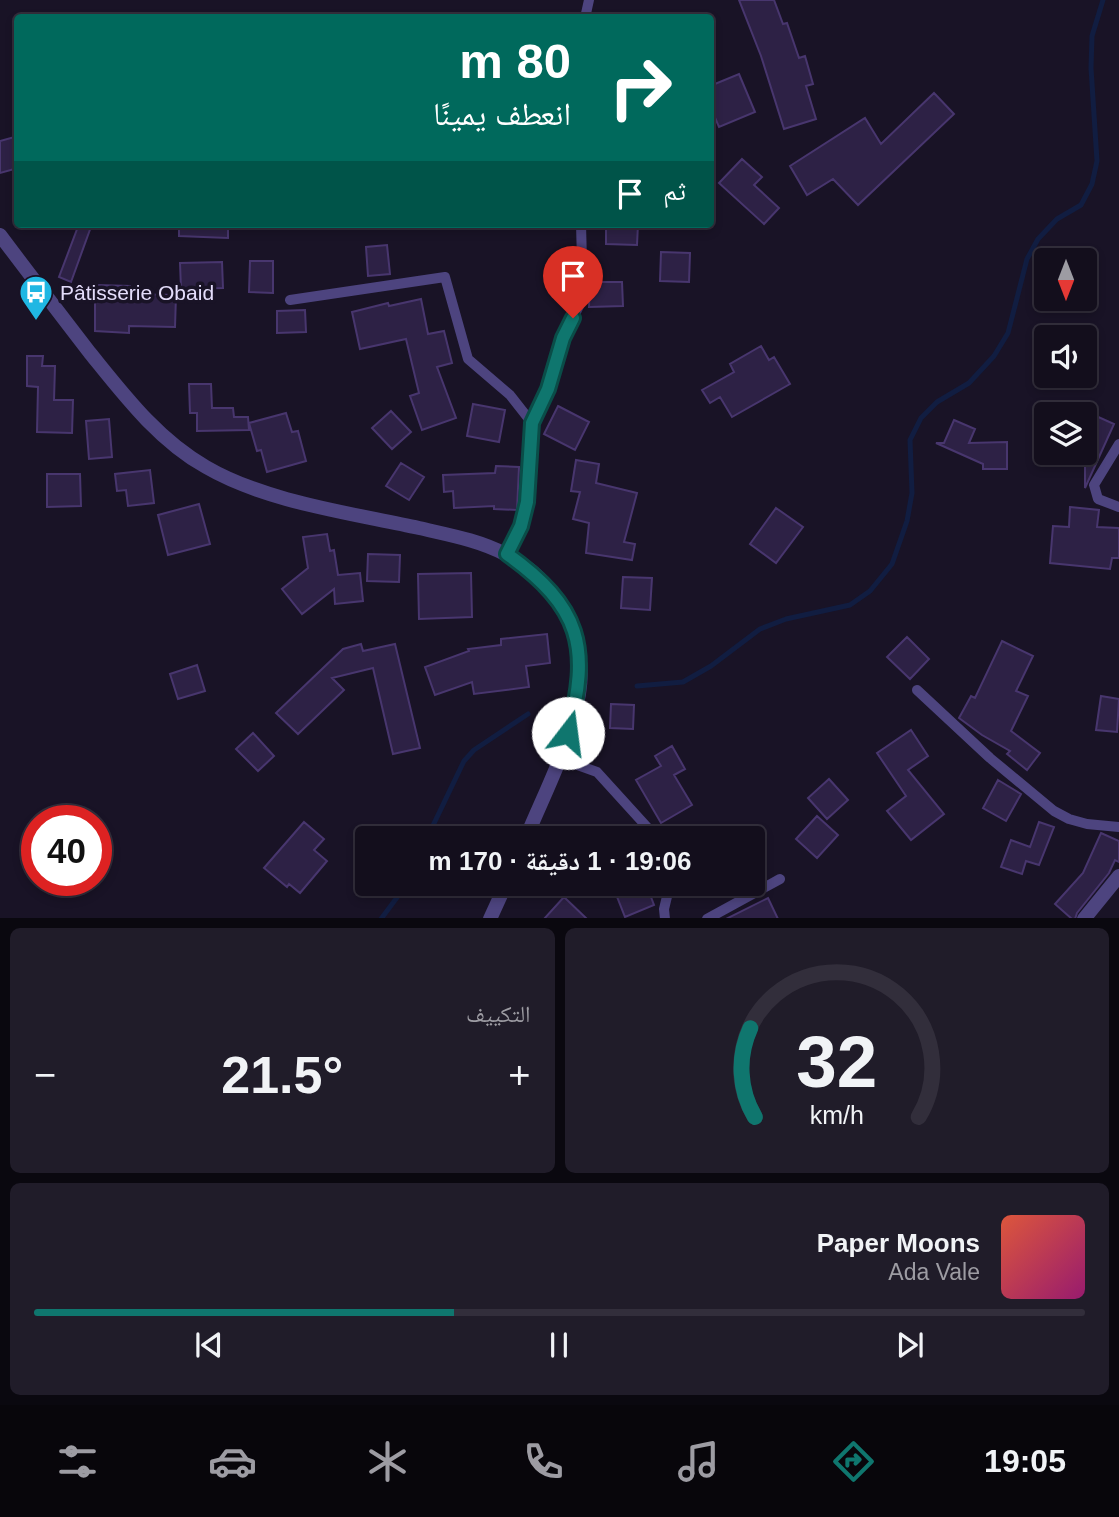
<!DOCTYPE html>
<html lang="ar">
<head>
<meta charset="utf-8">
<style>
	:root { --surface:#130e1c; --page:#201c29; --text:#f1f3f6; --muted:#9d9ca3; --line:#322e3b; --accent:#0f766e }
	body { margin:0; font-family:Helvetica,"Noto Naskh Arabic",sans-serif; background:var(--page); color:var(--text); direction:rtl; height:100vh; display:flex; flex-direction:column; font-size:26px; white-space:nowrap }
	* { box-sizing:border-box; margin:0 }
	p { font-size:23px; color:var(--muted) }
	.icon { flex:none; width:38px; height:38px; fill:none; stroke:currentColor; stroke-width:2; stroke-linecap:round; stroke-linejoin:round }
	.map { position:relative; height:918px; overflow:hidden; direction:ltr }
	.sheet { display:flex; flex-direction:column; gap:10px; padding:10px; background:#0a080f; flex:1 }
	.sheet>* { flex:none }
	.top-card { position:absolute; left:14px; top:14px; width:700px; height:214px; border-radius:7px; box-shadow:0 4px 10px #0003,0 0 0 2px var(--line); direction:rtl; background:#00695c; color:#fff; overflow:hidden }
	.needle { width:46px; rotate:180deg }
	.buttons { position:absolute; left:1034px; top:248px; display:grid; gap:14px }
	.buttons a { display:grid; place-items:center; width:63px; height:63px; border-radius:7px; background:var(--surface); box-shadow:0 4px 10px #0003,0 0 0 2px var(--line); font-size:35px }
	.speed { position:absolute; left:21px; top:805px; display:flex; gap:14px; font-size:35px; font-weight:700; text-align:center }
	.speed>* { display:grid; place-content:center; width:91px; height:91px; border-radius:50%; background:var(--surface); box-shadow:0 4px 10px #0003,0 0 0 2px var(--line); line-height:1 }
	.speed .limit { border:10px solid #d22; background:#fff; color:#111 }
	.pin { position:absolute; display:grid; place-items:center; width:60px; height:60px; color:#fff; margin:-72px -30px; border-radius:50% 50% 50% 0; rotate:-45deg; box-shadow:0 0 7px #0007 }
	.pin .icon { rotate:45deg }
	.me { position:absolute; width:77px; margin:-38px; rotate:15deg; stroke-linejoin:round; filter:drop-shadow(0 0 5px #0008) }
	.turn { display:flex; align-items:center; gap:24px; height:147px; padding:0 28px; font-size:32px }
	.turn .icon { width:91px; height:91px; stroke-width:2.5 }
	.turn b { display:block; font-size:49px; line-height:60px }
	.then { display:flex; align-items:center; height:66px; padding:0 28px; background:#0003; gap:14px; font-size:26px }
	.big { font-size:52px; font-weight:700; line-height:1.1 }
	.sheet .tile { flex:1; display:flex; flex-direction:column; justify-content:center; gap:10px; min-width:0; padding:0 24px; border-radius:10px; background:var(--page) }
	.sheet .dial { align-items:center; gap:0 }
	.dial svg { height:182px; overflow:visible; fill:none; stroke:var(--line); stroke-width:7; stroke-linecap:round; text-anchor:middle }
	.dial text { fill:var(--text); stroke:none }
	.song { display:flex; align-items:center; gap:21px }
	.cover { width:84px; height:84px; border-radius:10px; background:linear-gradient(135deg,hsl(10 70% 55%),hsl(320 70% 35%)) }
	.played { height:7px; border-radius:4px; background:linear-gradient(90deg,var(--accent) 40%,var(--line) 40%) }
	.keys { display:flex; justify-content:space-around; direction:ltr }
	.heat { display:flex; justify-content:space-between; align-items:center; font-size:38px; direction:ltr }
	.sheet .tiles { flex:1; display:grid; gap:10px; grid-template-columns:1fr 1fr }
	.tile:last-child { grid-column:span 2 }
	.trip { position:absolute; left:355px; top:826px; width:410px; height:70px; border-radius:7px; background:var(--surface); box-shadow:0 4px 10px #0003,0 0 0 2px var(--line); font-weight:700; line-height:70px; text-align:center; direction:rtl }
	.tabs { display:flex; height:112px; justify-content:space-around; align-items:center; background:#08060b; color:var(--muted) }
	.tabs .icon { width:49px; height:49px }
	.tabs .current { color:var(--accent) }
	.tabs b { font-size:32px; color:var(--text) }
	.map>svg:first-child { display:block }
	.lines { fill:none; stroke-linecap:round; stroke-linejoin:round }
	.stream { stroke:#111d41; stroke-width:5 }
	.building { fill:#2d2145; stroke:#48366e; stroke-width:2 }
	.service { stroke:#4d447f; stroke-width:10 }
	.minor { stroke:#4d447f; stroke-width:14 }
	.tertiary { stroke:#4d447f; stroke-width:14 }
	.route-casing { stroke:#0a4d48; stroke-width:18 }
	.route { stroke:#0f766e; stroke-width:12 }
	.labels { text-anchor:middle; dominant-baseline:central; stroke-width:7; stroke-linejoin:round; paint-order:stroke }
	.poi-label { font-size:21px; fill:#e4ddfb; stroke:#191326; text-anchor:start }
</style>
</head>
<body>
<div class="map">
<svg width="1119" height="919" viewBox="0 0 1119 919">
	<rect width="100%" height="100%" fill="#191326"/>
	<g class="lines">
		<!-- stream -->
		<path class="stream" d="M637,686L683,682L711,666L760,629L786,619L850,605L870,591L892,564L907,521L912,493L910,440L921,418L937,402L969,383L994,356L1008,333L1027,259L1038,239L1057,219L1081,205L1092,184L1097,161L1091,68L1092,36L1103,0
			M427,838L464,761L474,750L528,714
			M381,919L407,884"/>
	</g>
	<!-- building -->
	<path class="building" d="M739,0H774L783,24L787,23L799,58L805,56L813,84L806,86L816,119L784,129L761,56Z
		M739,74L755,112L719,127L710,106V86Z
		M934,93L954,114L858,205L833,179L807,195L790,166L865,118L881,144Z
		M18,136V168L0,173V141Z
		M742,159L762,177L754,185L779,208L764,224L719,183Z
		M79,224H92L71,282L59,277Z
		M179,224H228V238L179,236Z
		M606,224H638L637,245L606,244Z
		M387,245L390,274L368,276L366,247Z
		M661,252L690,253L689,282L660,281Z
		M250,261H273V293L249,292Z
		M222,262L223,288L181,289L180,263Z
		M590,282H622L623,306L589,307Z
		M95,285L130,286V294L176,295L175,327L129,326V333L95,331Z
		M421,299L428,334L444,331L452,363L437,367L456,418L422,430L410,396L419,393L406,339L360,349L352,312L388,303L389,306Z
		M305,310L306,332L277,333V311Z
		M761,346L769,360L774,357L790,384L732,417L720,397L710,403L702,390L734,372L730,364Z
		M27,356H43L42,366H55L54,400H73L72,433L37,432L38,387L27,386Z
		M189,384H211L212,408H233L234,417H248L249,430L197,431V413H190Z
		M473,404L505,410L499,442L467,436Z
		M558,406L589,422L575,450L544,434Z
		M391,411L411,432L392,449L372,428Z
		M1085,411L1114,424L1085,488Z
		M286,413L292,432L298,431L306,461L267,472L261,450L257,451L249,423Z
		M109,419L112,457L89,459L86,421Z
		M954,420L975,429L969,443L1007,442V469H983V464L936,443H944Z
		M576,460L599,464L596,483L637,493L624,542L635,544L632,560L586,553L589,523L573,519L580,492L571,491Z
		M401,463L424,477L409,500L386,486Z
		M496,466L519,467L517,510L494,509V506L454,508L453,491L444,492L443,475L495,473Z
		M150,470L154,503L128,506L126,490L117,491L115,474Z
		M47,474H80L81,506L47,507Z
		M199,504L210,544L168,555L158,515Z
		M1070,507L1099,510L1097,527L1119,528V558H1112L1110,569L1050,563L1053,526L1069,527Z
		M776,508L803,527L776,563L750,544Z
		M327,534L330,551L334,550L338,575L360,573L363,601L335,604L334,589L302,614L282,589L308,568L303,537Z
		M368,554L400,555L399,582L367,581Z
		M471,573L472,617L419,619L418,574Z
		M623,577L652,578L650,610L621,608Z
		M547,634L550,663L526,666L529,687L474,694L472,682L435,695L425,667L469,651L468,649L501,645V639Z
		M907,637L929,659L910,679L887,657Z
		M1002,641L1033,656L1016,691L1028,696L1011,731L1040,753L1027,770L1007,754L1010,751L982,735L959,718L971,696L975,698Z
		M361,644L363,651L395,644L420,748L393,754L373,668L332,678L344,690L298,734L276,713L343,649Z
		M197,665L205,691L178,699L170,674Z
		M1101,696L1119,699L1117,732L1096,730Z
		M611,704L634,705L633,729L610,728Z
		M911,730L928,756L908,770L944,814L911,840L887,811L906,796L877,753Z
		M253,733L274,756L258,771L236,749Z
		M672,746L685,769L674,775L692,805L661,823L636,780L661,766L655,756Z
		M829,779L848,800L827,819L808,798Z
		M998,780L1021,794L1006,821L983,808Z
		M817,816L838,835L817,858L796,839Z
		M304,822L324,839L314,850L327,861L300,893L289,884L287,887L264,868Z
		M1039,822L1054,827L1039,865L1026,861L1022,874L1001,867L1011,840L1030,847Z
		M1101,833L1119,841V862L1115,860L1109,873L1077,913L1075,919H1072L1055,904L1083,873Z
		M628,884H646L654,905L625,917L614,889Z
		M564,897L587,919H544Z
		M768,898L778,919H726Z"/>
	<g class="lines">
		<!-- service -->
		<path class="service" d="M585,18L589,0
			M290,300L445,277L468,359L510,395L532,423L528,502L521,526L507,554
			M532,423L548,389L563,338L583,298L581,224
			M1119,444L1094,485L1098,499L1119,507
			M917,690L990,758L1054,811L1069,819L1087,824L1119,827
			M558,758L597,772L657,838
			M665,919L664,909L670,884
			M707,919L780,879"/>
		<!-- minor -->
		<path class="minor" d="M1084,919L1119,876"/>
		<!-- tertiary -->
		<path class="tertiary" d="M0,235C30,275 60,314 90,353C124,395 158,440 206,467C266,502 351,513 419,528C449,535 478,540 505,554C557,579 588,638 579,694C571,743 545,792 526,838
			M490,919L506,884"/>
	</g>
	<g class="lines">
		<defs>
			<path id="route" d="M568,733C591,647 581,607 507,554L521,526L527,502L532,423L548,389L563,338L573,318"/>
		</defs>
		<!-- route casing -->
		<use href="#route" class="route-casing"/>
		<!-- route -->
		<use href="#route" class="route"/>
	</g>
	<!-- icons -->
	<defs>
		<symbol id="bus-pin" viewBox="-11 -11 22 30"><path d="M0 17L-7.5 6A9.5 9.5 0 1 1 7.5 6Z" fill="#20b7e3" stroke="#191326"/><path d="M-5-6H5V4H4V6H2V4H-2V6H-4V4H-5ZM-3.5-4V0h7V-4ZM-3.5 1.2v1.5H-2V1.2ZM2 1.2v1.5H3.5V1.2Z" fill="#fff"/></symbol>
	</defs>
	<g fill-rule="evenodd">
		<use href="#bus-pin" x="17" y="273" width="38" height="52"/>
	</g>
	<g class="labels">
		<!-- poi labels -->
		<g class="poi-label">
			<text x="60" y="292">Pâtisserie Obaid</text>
		</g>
	</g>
</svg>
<div class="buttons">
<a><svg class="needle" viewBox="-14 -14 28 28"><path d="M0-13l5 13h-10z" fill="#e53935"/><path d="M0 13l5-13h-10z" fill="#9d9ca3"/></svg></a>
<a><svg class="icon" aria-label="sound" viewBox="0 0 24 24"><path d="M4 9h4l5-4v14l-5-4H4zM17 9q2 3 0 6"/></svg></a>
<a><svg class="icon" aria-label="layers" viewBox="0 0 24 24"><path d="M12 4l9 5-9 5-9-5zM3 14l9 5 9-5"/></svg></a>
</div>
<div class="speed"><div class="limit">40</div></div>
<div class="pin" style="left:573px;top:318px;background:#d93025"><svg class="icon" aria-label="arrive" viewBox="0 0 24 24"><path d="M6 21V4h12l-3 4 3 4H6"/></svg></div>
<svg class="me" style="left:568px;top:733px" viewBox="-20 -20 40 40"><circle r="19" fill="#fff"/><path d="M0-13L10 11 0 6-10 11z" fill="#0f766e"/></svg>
<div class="trip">19:06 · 1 دقيقة · 170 m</div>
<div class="top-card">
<div class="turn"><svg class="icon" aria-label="right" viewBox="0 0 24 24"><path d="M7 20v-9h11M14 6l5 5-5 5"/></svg><div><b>80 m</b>انعطف يمينًا</div></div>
<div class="then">ثم<svg class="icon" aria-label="arrive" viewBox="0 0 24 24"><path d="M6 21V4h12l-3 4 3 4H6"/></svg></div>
</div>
</div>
<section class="sheet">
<div class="tiles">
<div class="tile dial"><svg viewBox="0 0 100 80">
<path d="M14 69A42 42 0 1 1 86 69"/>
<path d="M14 69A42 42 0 0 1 12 30" stroke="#0f766e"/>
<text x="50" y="56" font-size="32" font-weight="700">32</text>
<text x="50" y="72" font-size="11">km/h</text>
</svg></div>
<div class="tile"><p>التكييف</p>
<div class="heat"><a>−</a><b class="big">21.5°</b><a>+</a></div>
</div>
<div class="tile">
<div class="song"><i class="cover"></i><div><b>Paper Moons</b><p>Ada Vale</p></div></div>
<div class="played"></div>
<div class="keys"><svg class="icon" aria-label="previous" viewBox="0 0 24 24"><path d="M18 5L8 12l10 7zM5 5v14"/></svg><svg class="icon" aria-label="pause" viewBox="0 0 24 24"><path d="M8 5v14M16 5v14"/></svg><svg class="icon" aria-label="next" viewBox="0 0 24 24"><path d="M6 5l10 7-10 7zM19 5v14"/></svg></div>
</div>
</div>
</section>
<nav class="tabs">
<b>19:05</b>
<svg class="icon current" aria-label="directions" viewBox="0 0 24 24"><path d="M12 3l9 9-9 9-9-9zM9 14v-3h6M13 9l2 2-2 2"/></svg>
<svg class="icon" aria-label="music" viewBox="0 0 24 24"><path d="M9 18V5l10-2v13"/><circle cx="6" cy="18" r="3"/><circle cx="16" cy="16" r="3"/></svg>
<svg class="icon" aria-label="phone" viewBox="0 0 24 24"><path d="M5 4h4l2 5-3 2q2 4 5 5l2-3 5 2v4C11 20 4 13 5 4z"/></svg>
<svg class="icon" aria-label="climate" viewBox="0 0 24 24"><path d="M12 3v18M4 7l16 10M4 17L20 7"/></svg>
<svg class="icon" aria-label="car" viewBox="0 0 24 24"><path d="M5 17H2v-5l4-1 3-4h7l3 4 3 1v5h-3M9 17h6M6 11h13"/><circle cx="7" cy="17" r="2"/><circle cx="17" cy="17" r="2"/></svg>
<svg class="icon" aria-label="filters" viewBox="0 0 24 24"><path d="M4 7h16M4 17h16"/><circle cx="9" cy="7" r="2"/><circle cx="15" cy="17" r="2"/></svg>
</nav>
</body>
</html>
